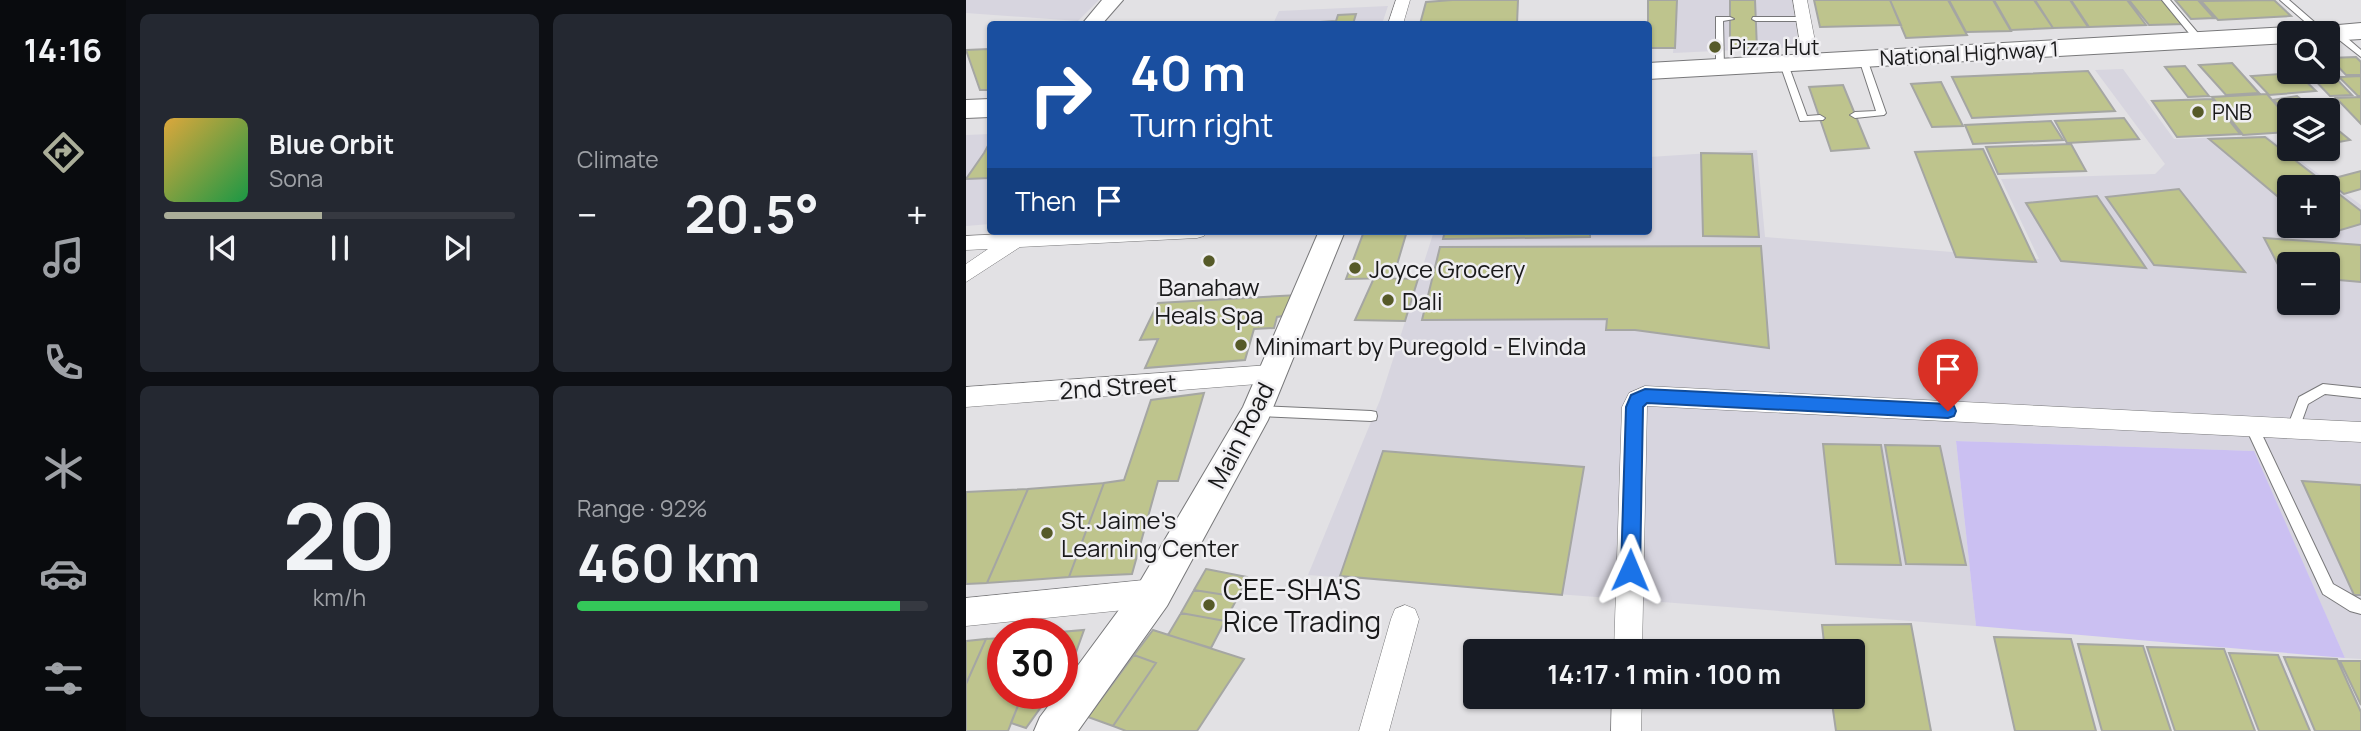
<!DOCTYPE html>
<html lang="en">
<head>
<meta charset="utf-8">
<style>
	:root { --surface:#171b24; --page:#242831; --text:#f1f3f6; --muted:#9ea1a6; --line:#363941; --accent:#abae99 }
	body { margin:0; font-family:Manrope,sans-serif; background:var(--page); color:var(--text); height:100vh; display:flex; flex-direction:column; font-size:26px; white-space:nowrap }
	* { box-sizing:border-box; margin:0 }
	p { font-size:23px; color:var(--muted) }
	.icon { flex:none; width:38px; height:38px; fill:none; stroke:currentColor; stroke-width:2; stroke-linecap:round; stroke-linejoin:round }
	.map { position:relative; flex:1; overflow:hidden }
	.side { display:flex; flex-direction:column; gap:14px; padding:14px; background:#0d0f14; width:840px }
	.side>* { flex:none }
	.guide { position:absolute; left:21px; top:21px; width:665px; height:214px; border-radius:7px; box-shadow:0 2px 5px #0004; background:#1a4fa0; color:#fff; overflow:hidden }
	.tools { position:absolute; left:1311px; top:21px; display:grid; gap:14px }
	.tools a { display:grid; place-items:center; width:63px; height:63px; border-radius:7px; background:var(--surface); box-shadow:0 2px 5px #0004; font-size:35px }
	.speed { position:absolute; left:21px; top:618px; display:flex; gap:14px; font-size:35px; font-weight:700; text-align:center }
	.speed>* { display:grid; place-content:center; width:91px; height:91px; border-radius:50%; background:var(--surface); box-shadow:0 2px 5px #0004; line-height:1 }
	.speed .limit { border:10px solid #d22; background:#fff; color:#111 }
	.pin { position:absolute; display:grid; place-items:center; width:60px; height:60px; color:#fff; margin:-72px -30px; border-radius:50% 50% 50% 0; rotate:-45deg; box-shadow:0 0 7px #0007 }
	.pin .icon { rotate:45deg }
	.me { position:absolute; width:77px; margin:-38px; rotate:1deg; stroke-linejoin:round; filter:drop-shadow(0 0 5px #0008) }
	.turn { display:flex; align-items:center; gap:24px; height:147px; padding:0 28px; font-size:32px }
	.turn .icon { width:91px; height:91px; stroke-width:2.5 }
	.turn b { display:block; font-size:49px; line-height:60px }
	.then { display:flex; align-items:center; height:66px; padding:0 28px; background:#0003; gap:14px; font-size:26px }
	.big { font-size:52px; font-weight:700; line-height:1.1 }
	.side .card { flex:1; display:flex; flex-direction:column; justify-content:center; gap:10px; min-width:0; padding:0 24px; border-radius:10px; background:var(--page) }
	.side .dial { align-items:center; gap:0 }
	.dial b { font-size:91px; line-height:1 }
	.song { display:flex; align-items:center; gap:21px }
	.cover { width:84px; height:84px; border-radius:10px; background:linear-gradient(135deg,hsl(40 70% 55%),hsl(140 70% 35%)) }
	.played { height:7px; border-radius:4px; background:linear-gradient(90deg,var(--accent) 45%,var(--line) 45%) }
	.keys { display:flex; justify-content:space-around; direction:ltr }
	.heat { display:flex; justify-content:space-between; align-items:center; font-size:38px; direction:ltr }
	.charge { height:10px; border-radius:5px; background:linear-gradient(90deg,#34c759 92%,var(--line) 0) }
	.side .tiles { flex:1; display:grid; gap:14px; grid-template-columns:repeat(2,1fr) }
	.trip { position:absolute; left:497px; top:639px; width:402px; height:70px; border-radius:7px; background:var(--surface); box-shadow:0 2px 5px #0004; font-weight:700; line-height:70px; text-align:center }
	main { display:flex; flex:1; min-height:0 }
	.tabs { display:flex; flex-direction:column; width:126px; justify-content:space-around; align-items:center; background:#090b0e; color:var(--muted) }
	.tabs .icon { width:49px; height:49px }
	.tabs .on { color:var(--accent) }
	.tabs b { font-size:32px; color:var(--text) }
	.map>svg:first-child { display:block }
	.built { fill:#d7d5df; fill-rule:evenodd }
	.green { fill:#cbc0f2 }
	.building { fill:#bec48d; stroke:#a5a6a3; stroke-width:2 }
	.lines { fill:none; stroke-linecap:round; stroke-linejoin:round }
	.service-casing { stroke:#78787a; stroke-width:2 }
	.minor-casing { stroke:#78787a; stroke-width:1 }
	.tertiary-casing { stroke:#78787a; stroke-width:2 }
	.trunk-casing { stroke:#78787a; stroke-width:2 }
	.service { fill:#fff; fill-rule:evenodd }
	.minor { fill:#fff; fill-rule:evenodd }
	.tertiary { fill:#fff; fill-rule:evenodd }
	.trunk { fill:#fff; fill-rule:evenodd }
	.route { fill:#1a73e8; stroke:#114b97; stroke-width:2 }
	.poi-dot { fill:#565a28; stroke:#efeef1; stroke-width:2.5 }
	.labels { text-anchor:middle; dominant-baseline:central; stroke-width:5; stroke-linejoin:round; paint-order:stroke }
	.far-poi-label { font-size:21px; fill:#19191a; stroke:#efeef1; text-anchor:start }
	.far-street-label { font-size:21px; fill:#19191a; stroke:#efeef1 }
	.poi-label { font-size:24px; fill:#19191a; stroke:#efeef1; text-anchor:start }
	.street-label { font-size:24px; fill:#19191a; stroke:#efeef1 }
	.near-poi-label { font-size:28px; fill:#19191a; stroke:#efeef1; text-anchor:start }
</style>
</head>
<body>
<main>
<nav class="tabs">
<b>14:16</b>
<svg class="icon on" aria-label="directions" viewBox="0 0 24 24"><path d="M12 3l9 9-9 9-9-9zM9 14v-3h6M13 9l2 2-2 2"/></svg>
<svg class="icon" aria-label="music" viewBox="0 0 24 24"><path d="M9 18V5l10-2v13"/><circle cx="6" cy="18" r="3"/><circle cx="16" cy="16" r="3"/></svg>
<svg class="icon" aria-label="phone" viewBox="0 0 24 24"><path d="M5 4h4l2 5-3 2q2 4 5 5l2-3 5 2v4C11 20 4 13 5 4z"/></svg>
<svg class="icon" aria-label="climate" viewBox="0 0 24 24"><path d="M12 3v18M4 7l16 10M4 17L20 7"/></svg>
<svg class="icon" aria-label="car" viewBox="0 0 24 24"><path d="M5 17H2v-5l4-1 3-4h7l3 4 3 1v5h-3M9 17h6M6 11h13"/><circle cx="7" cy="17" r="2"/><circle cx="17" cy="17" r="2"/></svg>
<svg class="icon" aria-label="filters" viewBox="0 0 24 24"><path d="M4 7h16M4 17h16"/><circle cx="9" cy="7" r="2"/><circle cx="15" cy="17" r="2"/></svg>
</nav>
<section class="side">
<div class="tiles">
<div class="card">
<div class="song"><i class="cover"></i><div><b>Blue Orbit</b><p>Sona</p></div></div>
<div class="played"></div>
<div class="keys"><svg class="icon" aria-label="previous" viewBox="0 0 24 24"><path d="M18 5L8 12l10 7zM5 5v14"/></svg><svg class="icon" aria-label="pause" viewBox="0 0 24 24"><path d="M8 5v14M16 5v14"/></svg><svg class="icon" aria-label="next" viewBox="0 0 24 24"><path d="M6 5l10 7-10 7zM19 5v14"/></svg></div>
</div>
<div class="card"><p>Climate</p>
<div class="heat"><a>−</a><b class="big">20.5°</b><a>+</a></div>
</div>
<div class="card dial"><b>20</b><p>km/h</p></div>
<div class="card"><p>Range · 92%</p><b class="big">460 km</b><div class="charge"></div></div>
</div>
</section>
<div class="map">
<svg width="1395" height="731" viewBox="0 0 1395 731">
	<rect width="100%" height="100%" fill="#e2e1e4"/>
	<!-- built -->
	<path class="built" d="M0,0H133L112,21L0,13Z
		M712,0H826L833,47L707,53Z
		M422,6L416,24H307L313,11Z
		M1157,69L1208,139L1301,136L1395,205V659L1379,658L1287,451L990,441L1010,626L342,575L414,400L468,231H682L683,157L791,150L799,237L1073,259L1035,179L1189,174L1199,164L1129,70ZM1323,187H1362V226H1323ZM1323,264H1362V303H1323Z
		M24,134V224L0,226V135Z"/>
	<!-- green -->
	<path class="green" d="M990,441L1288,451L1379,658L1010,626Z"/>
	<!-- building -->
	<path class="building" d="M486,0H552L551,24H454L460,2Z
		M682,0H711L709,48H682Z
		M764,0H789L791,49H764Z
		M848,0H924L935,25L854,27Z
		M924,0H982L1001,35L940,38Z
		M983,0H1027L1045,31L1000,32Z
		M1028,0H1068L1087,28L1045,30Z
		M1069,0H1104L1122,27L1087,28Z
		M1105,0H1161L1180,25L1123,27Z
		M1163,0H1198L1218,24L1183,25Z
		M1209,0H1232L1248,18L1225,19Z
		M1308,0L1325,16L1252,20L1235,1Z
		M390,14L387,24H323L370,21L372,15Z
		M22,49L24,90H14L0,50Z
		M1390,57L1395,62V75H1380L1364,58Z
		M1266,63L1293,93L1260,95L1233,65Z
		M1219,66L1243,96L1222,97L1199,67Z
		M1362,70L1386,95L1364,96L1341,72H1362Z
		M1122,71L1149,111L1006,118L986,77Z
		M1331,73L1350,91L1303,95L1285,76Z
		M1395,76V96H1392L1373,77Z
		M975,82L997,126L966,127L945,84Z
		M877,85L903,148L865,151L843,87Z
		M1301,94L1323,120V132L1277,135L1246,97Z
		M1331,96L1348,110H1323V114L1307,100Z
		M1395,97V124L1370,98Z
		M1246,99L1274,134L1211,137L1186,101Z
		M1158,118L1173,139L1101,143L1089,121Z
		M1085,121L1097,140L1007,144L999,125Z
		M1362,122L1384,140L1362,144Z
		M1299,137L1395,211V224L1358,235L1347,226H1362V187H1323V206L1243,139Z
		M24,142V178L0,179L18,153Z
		M1105,144L1120,171L1032,174L1020,147Z
		M1017,149L1070,262L990,257L949,152Z
		M735,153L786,154L793,237L737,236Z
		M1395,171V189L1378,194L1361,180Z
		M1213,189L1279,272L1188,265L1140,197Z
		M1131,196L1180,268L1095,261L1060,203Z
		M441,231L427,278L380,279L397,234Z
		M479,231H624V237L477,239Z
		M1298,238L1395,245V282L1362,279V264H1323V277L1318,276Z
		M795,246L803,348L669,330H640L641,319L456,320L474,247Z
		M408,278L452,279L439,321L389,320Z
		M332,295L323,315L311,317L308,328L288,329L279,360L179,368L192,339L174,340L192,303Z
		M238,393L212,481H192L166,574L103,577L138,483L158,480L185,400Z
		M857,444L915,445L935,565L870,564Z
		M919,445L974,446L1000,565L940,564Z
		M417,451L618,467L596,595L374,576Z
		M1336,481L1395,485V595H1388Z
		M138,483L103,577L21,583L62,489Z
		M62,489L21,583L0,584V492Z
		M240,569L281,577L272,597L228,590Z
		M228,590L272,597L259,621L215,613Z
		M215,613L259,621L245,648L202,635Z
		M945,624L965,731H870L865,696H887V651H859L856,625Z
		M118,630L105,666L96,664V634L82,633Z
		M187,630L278,659L231,731H160L147,726L190,663L168,655Z
		M1028,637L1105,639L1130,731H1049Z
		M37,638V693H57L42,731H0V684L20,639Z
		M20,639L0,684V641Z
		M1112,644L1177,646L1205,731H1136Z
		M1181,647L1258,649L1289,731H1209Z
		M1263,653L1312,655L1344,731H1293Z
		M168,655L190,663L147,726L122,717Z
		M1318,657L1371,659L1395,712V731H1349Z
		M1374,661H1395V705Z
		M57,693H85L60,728L45,723Z"/>
	<g class="lines">
		<defs>
			<path id="service" d="M1196,0H1204L1237,39V43H1231Z
				M1314,0H1323L1361,33H1352Z
				M750,17H764L768,19L757,21L758,67L754,70L750,67Z
				M787,17H837L841,19L837,21H790L786,19Z
				M1367,31H1373L1395,50V57L1367,35Z
				M897,56L901,59L920,113L918,115L889,118L884,115L889,112L910,111L893,59Z
				M818,61L822,64L841,116L854,115L859,118L857,120L834,121L814,64Z
				M1357,384L1395,388V398L1359,394L1342,404L1332,432L1327,434L1322,432L1321,428L1333,397Z
				M292,406L405,411L410,412L411,416L410,420L405,421L292,416L287,415L286,411L287,407Z
				M1285,420L1290,422L1367,584L1395,600V614L1384,611L1357,594L1279,426L1280,422Z"/>
			<path id="minor" d="M430,0H444L437,24H422Z
				M827,0H841L853,62L851,65L845,67L837,62Z
				M94,231H241L238,236L231,238L54,247L0,282V264L22,249L0,250V236Z
				M304,365L312,367L315,374L312,381L304,383L0,407V387Z
				M679,386L1395,422V442L681,406L676,651H648L656,407L663,393Z
				M188,579L198,583L202,593L198,603L188,607L0,626V598Z
				M439,605L449,609L453,619L423,731H393L425,619L429,609Z
				M646,696H676L675,731H645Z"/>
			<path id="tertiary" d="M136,0H157L136,24H116Z
				M353,231H379L302,420L201,606L112,731H68L74,717L92,693H96V687L175,580L277,407Z"/>
			<path id="trunk" d="M1395,23V39L1362,41V33H1346L1350,27Z
				M1323,27L1332,29L1335,33H1323V43L682,79V63Z
				M24,99V117L0,118V100Z"/>
		</defs>
		<!-- service casing -->
		<use href="#service" class="service-casing"/>
		<!-- minor casing -->
		<use href="#minor" class="minor-casing"/>
		<!-- tertiary casing -->
		<use href="#tertiary" class="tertiary-casing"/>
		<!-- trunk casing -->
		<use href="#trunk" class="trunk-casing"/>
		<!-- service -->
		<use href="#service" class="service"/>
		<!-- minor -->
		<use href="#minor" class="minor"/>
		<!-- tertiary -->
		<use href="#tertiary" class="tertiary"/>
		<!-- trunk -->
		<use href="#trunk" class="trunk"/>
	</g>
	<!-- route -->
	<path class="route" d="M679,389L982,404L988,406L990,411L988,416L982,418L681,403L677,407L674,570L671,576L664,579L658,576L655,570L660,407L665,395Z"/>
	<!-- markers -->
	<g class="poi-dot">
		<circle cx="749" cy="47" r="7"/>
		<circle cx="1232" cy="112" r="7"/>
		<circle cx="243" cy="261" r="7"/>
		<circle cx="389" cy="268" r="7"/>
		<circle cx="422" cy="300" r="7"/>
		<circle cx="275" cy="345" r="7"/>
		<circle cx="81" cy="533" r="7"/>
		<circle cx="243" cy="605" r="7"/>
	</g>
	<g class="labels">
		<!-- far-poi labels -->
		<g class="far-poi-label">
			<text x="763" y="47">Pizza Hut</text>
			<text x="1246" y="112">PNB</text>
		</g>
		<!-- far-street labels -->
		<g class="far-street-label">
			<text transform="translate(1003 53) rotate(-3)">National Highway 1</text>
		</g>
		<!-- poi labels -->
		<g class="poi-label">
			<text x="403" y="268">Joyce Grocery</text>
			<text x="243" y="286" text-anchor="middle">Banahaw<tspan x="243" dy="28">Heals Spa</tspan></text>
			<text x="436" y="300">Dali</text>
			<text x="289" y="345">Minimart by Puregold - Elvinda</text>
			<text x="95" y="519">St. Jaime's<tspan x="95" dy="28">Learning Center</tspan></text>
		</g>
		<!-- street labels -->
		<g class="street-label">
			<text transform="translate(152 386) rotate(-4)">2nd Street</text>
			<text transform="translate(274 435) rotate(-63)">Main Road</text>
		</g>
		<!-- near-poi labels -->
		<g class="near-poi-label">
			<text x="257" y="589">CEE-SHA'S<tspan x="257" dy="32">Rice Trading</tspan></text>
		</g>
	</g>
</svg>
<div class="tools">
<a><svg class="icon" aria-label="search" viewBox="0 0 24 24"><circle cx="10" cy="10" r="6"/><path d="M15 15l6 6"/></svg></a>
<a><svg class="icon" aria-label="layers" viewBox="0 0 24 24"><path d="M12 4l9 5-9 5-9-5zM3 14l9 5 9-5"/></svg></a>
<a>+</a>
<a>−</a>
</div>
<div class="speed"><div class="limit">30</div></div>
<div class="pin" style="left:982px;top:411px;background:#d93025"><svg class="icon" aria-label="arrive" viewBox="0 0 24 24"><path d="M6 21V4h12l-3 4 3 4H6"/></svg></div>
<svg class="me" style="left:664px;top:570px" viewBox="-20 -20 40 40"><path d="M0-17L14 15 0 8-14 15z" fill="#1a73e8" stroke="#fff" stroke-width="4"/></svg>
<div class="trip">14:17 · 1 min · 100 m</div>
<div class="guide">
<div class="turn"><svg class="icon" aria-label="right" viewBox="0 0 24 24"><path d="M7 20v-9h11M14 6l5 5-5 5"/></svg><div><b>40 m</b>Turn right</div></div>
<div class="then">Then<svg class="icon" aria-label="arrive" viewBox="0 0 24 24"><path d="M6 21V4h12l-3 4 3 4H6"/></svg></div>
</div>
</div>
</main>
</body>
</html>
